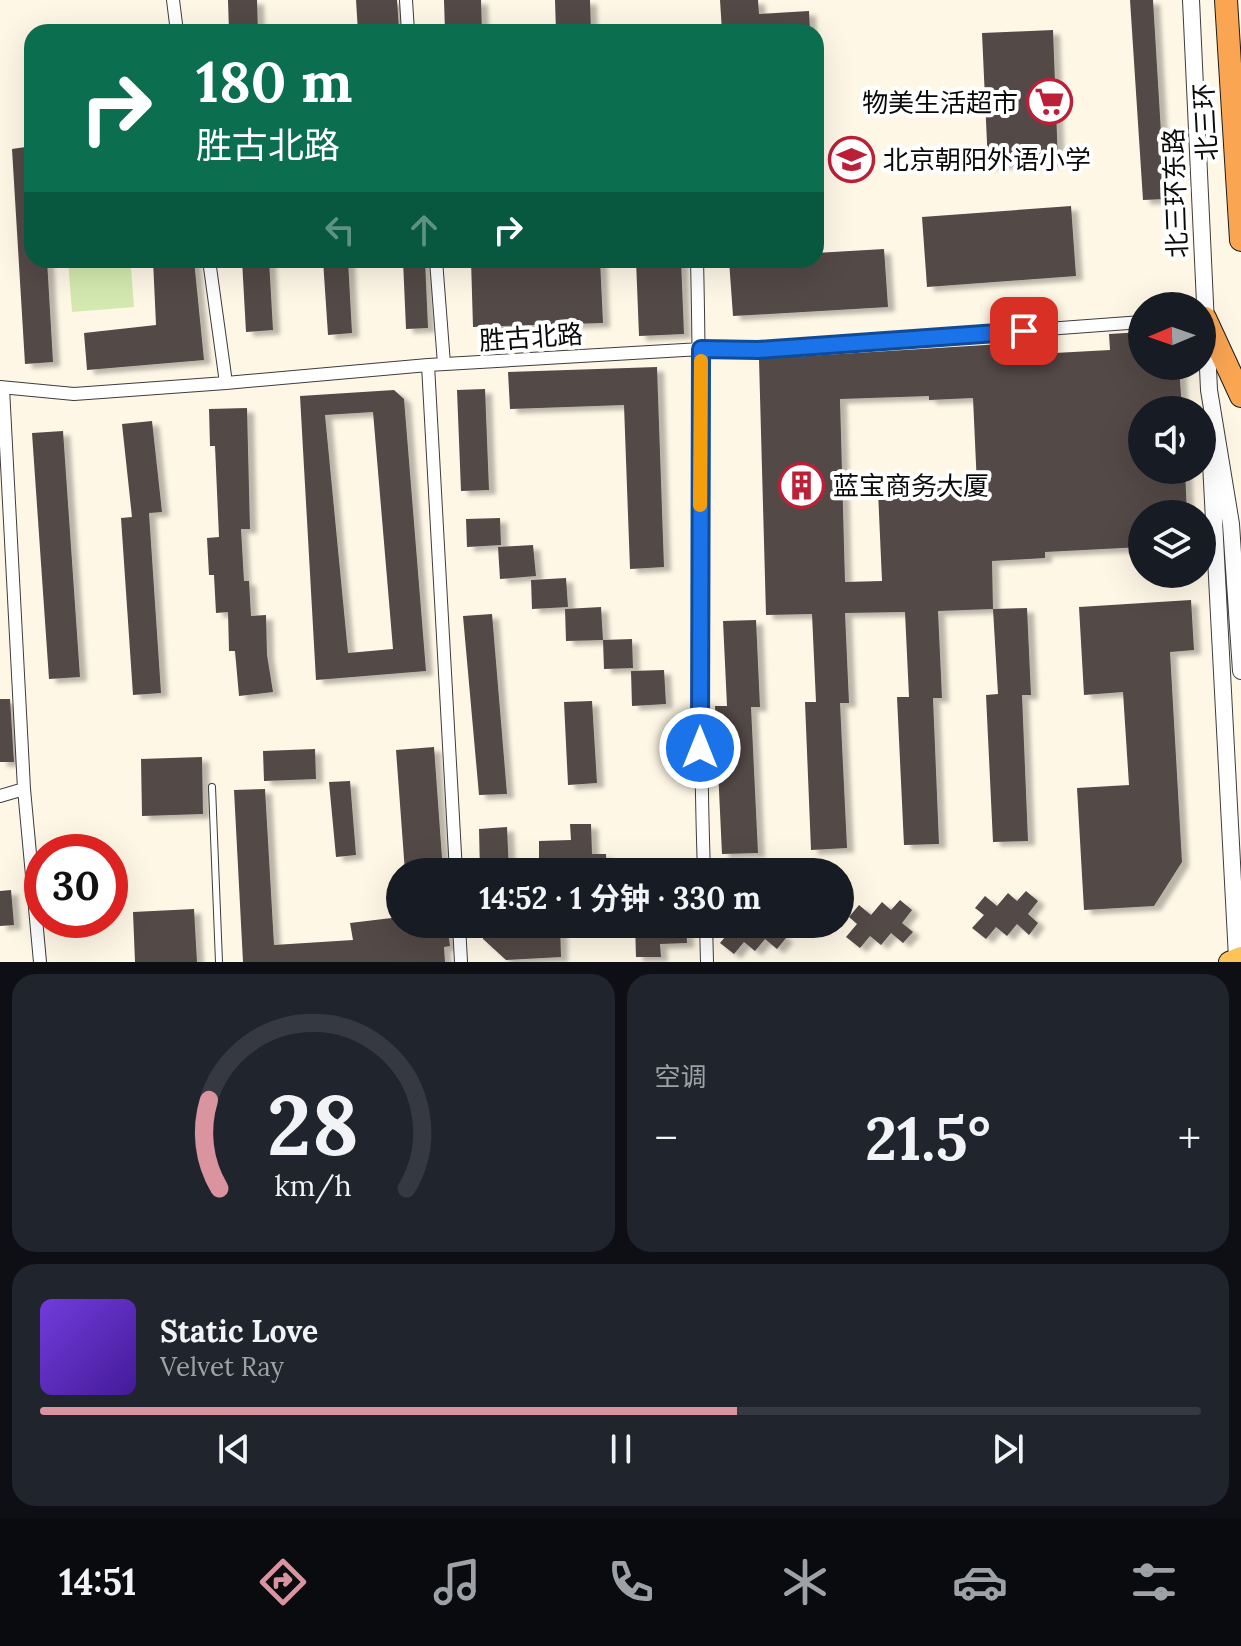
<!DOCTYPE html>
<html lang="zh">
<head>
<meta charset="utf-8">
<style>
	:root { --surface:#171b24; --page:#20242c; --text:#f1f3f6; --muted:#9ea1a6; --line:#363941; --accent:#d994a0 }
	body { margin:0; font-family:Lora,"Noto Sans SC",serif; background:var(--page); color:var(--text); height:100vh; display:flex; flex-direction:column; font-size:30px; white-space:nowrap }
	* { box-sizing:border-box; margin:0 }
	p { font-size:26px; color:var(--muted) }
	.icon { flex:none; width:44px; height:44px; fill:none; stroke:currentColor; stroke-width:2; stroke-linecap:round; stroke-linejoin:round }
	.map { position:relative; height:962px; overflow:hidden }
	.sheet { display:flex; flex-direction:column; gap:12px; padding:12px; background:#0d0f14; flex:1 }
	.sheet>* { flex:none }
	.banner { position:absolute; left:24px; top:24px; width:800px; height:244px; border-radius:24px; box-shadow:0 8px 32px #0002; background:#0b6e4f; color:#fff; overflow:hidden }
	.needle { width:52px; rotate:268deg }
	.controls { position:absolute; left:1128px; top:292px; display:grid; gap:16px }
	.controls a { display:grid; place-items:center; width:88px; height:88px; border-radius:50%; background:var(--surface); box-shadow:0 8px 32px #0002; font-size:40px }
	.speed { position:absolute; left:24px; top:834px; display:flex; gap:16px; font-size:40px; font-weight:700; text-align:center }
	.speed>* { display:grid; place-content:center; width:104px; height:104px; border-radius:50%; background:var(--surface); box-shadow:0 8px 32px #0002; line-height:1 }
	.speed .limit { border:12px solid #d22; background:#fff; color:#111 }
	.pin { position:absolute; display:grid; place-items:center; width:68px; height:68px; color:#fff; margin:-34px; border-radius:16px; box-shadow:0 4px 12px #0006 }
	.me { position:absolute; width:88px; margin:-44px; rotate:0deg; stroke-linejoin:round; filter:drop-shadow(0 0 6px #0008) }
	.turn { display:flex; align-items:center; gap:28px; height:168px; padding:0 40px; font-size:36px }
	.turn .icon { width:104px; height:104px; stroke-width:2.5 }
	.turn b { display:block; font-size:56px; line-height:68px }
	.lanes { display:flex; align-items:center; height:76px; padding:0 40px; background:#0003; justify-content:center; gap:40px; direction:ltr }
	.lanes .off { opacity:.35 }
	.big { font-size:60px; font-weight:700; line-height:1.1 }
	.sheet .widget { flex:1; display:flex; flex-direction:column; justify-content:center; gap:12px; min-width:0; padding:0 28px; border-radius:24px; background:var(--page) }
	.sheet .dial { align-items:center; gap:0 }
	.dial svg { height:208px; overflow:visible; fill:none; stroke:var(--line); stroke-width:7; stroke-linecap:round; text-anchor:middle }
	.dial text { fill:var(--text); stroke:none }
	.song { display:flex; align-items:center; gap:24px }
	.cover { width:96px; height:96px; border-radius:12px; background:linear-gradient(135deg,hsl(260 70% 55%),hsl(260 70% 35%)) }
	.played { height:8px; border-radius:4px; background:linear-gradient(90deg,var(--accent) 60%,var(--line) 60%) }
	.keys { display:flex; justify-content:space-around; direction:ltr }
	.heat { display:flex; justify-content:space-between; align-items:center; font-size:44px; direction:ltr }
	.sheet .tiles { flex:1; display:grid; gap:12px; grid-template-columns:1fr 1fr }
	.widget:last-child { grid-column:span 2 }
	.trip { position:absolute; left:386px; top:858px; width:468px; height:80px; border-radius:40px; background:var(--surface); box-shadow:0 8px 32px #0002; font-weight:700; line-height:80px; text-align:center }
	.tab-bar { display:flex; height:128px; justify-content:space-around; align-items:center; background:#090b0e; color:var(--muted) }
	.tab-bar .icon { width:56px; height:56px }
	.tab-bar .current { color:var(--accent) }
	.tab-bar b { font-size:36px; color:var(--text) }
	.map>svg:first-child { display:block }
	.green { fill:#d4e9b0 }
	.building { fill:#524946; fill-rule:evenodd; filter:url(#shadow) }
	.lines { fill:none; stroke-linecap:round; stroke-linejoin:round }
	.service-casing { stroke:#3d3d3d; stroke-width:8 }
	.minor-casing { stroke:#3d3d3d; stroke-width:14 }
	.tertiary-casing { stroke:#3d3d3d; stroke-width:18 }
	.primary-casing { stroke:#1b1b1b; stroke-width:22 }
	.trunk-casing { stroke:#1b1b1b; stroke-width:24 }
	.service { stroke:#fff; stroke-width:6 }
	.minor { stroke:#fff; stroke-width:12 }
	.tertiary { stroke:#fff; stroke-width:16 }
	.primary { stroke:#fcc359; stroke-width:20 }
	.trunk { stroke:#faa552; stroke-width:22 }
	.route-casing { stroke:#114b97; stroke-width:20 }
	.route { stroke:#1a73e8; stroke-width:14 }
	.slow { stroke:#f59e0b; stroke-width:14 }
	.labels { text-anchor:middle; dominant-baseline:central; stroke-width:8; stroke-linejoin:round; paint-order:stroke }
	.poi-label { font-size:26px; fill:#0a0a0a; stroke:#fff; text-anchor:start }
	.street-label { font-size:26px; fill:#0a0a0a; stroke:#fff }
</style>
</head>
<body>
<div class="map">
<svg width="1241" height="962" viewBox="0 0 1241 962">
	<defs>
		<filter id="shadow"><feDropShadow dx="7" dy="4.5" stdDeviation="2" flood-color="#0004"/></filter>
	</defs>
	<rect width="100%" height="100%" fill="#fff7e6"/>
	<!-- green -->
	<path class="green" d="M68,260H120L131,268L134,307L72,312Z"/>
	<!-- building -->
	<path class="building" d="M228,0H257L258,32H229Z
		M356,0H397L399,29L358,32Z
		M444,0H481L482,32H445Z
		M555,0H590L591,32H556Z
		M720,0H758L759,14L809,11L810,32H722Z
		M1130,0H1153L1165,199L1143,200Z
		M1053,30L1058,162L988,165L982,33Z
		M32,146V260H47L53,362L25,364L12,149Z
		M1071,206L1076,276L927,287L922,217Z
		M884,249L888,307L733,316L729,260H816V253Z
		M153,260H194L204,360L87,370L84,333L156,325Z
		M242,260H269L273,330L246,332Z
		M323,260H348L352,333L328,335Z
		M403,260H425L428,328L406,329Z
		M471,260H600L603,323L473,327Z
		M636,260H681L684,334L639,336Z
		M1142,332V366H1179L1182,410H1142V470H1185L1187,514H1142V547L1045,552V558L992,561L993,609L938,611L942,698H933L939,844L904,845L897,697H909L905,612L845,613L849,703H840L847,848L811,850L805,702H816L812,614L766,615L759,359L1035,342L1036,354L1110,350L1109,334ZM929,396V400L973,398L977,486L878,491L882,581L845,582L840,399Z
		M657,367L664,567L630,569L624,405L510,409L508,372Z
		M485,389L489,490L461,491L457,390Z
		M394,390L404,399L426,671L316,680L300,396ZM373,412L393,649L348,653L325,415Z
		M247,408L250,529H241L244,581H249L251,616L266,615L267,655L273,692L239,696L235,651H229L228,612L216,613L214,575H209L207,538L219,537L215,446H210L209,409Z
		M152,421L162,512L149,513L161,693L133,695L121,518L132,517L122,424Z
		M63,431L80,677L49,679L32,433Z
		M500,518L501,545L467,547L466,519Z
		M533,545L536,576L500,579L498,547Z
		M566,578L568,607L532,609L531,580Z
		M1191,600L1194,650L1170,652L1182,862L1154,906L1084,910L1077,788L1129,785L1123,692L1084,695L1079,607Z
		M601,607L603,640L566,641L565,609Z
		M1027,608L1031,695H1022L1028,841L993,842L986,695L998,694L993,609Z
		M492,614L507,794L479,795L463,616Z
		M756,620L760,707H751L758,853L722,854L715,706H727L723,621Z
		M632,639L633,668L604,669L603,640Z
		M664,670L666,704L632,706L631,671Z
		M0,699H10L14,762H0Z
		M592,701L597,783L568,785L564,702Z
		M434,747L443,872H405L396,750Z
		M315,749L316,779L264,781L263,751Z
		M202,757L203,814L142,816L141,759Z
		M350,781L356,855L336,857L329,782Z
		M265,789L274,945L353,940L350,923L400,917V924H447L450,946L444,947L445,962H243L234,790Z
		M570,824H591L592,854H606L607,872H556V862L539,863V841L571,840Z
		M507,827L509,872H480L479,829Z
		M11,890L14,925L0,926V891Z
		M1026,891L1038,901L1028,914L1038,923L1029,935L1017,924L1007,936L996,927L986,939L972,928L984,915L975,908L985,896L997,906L1008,893L1017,901Z
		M900,900L912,910L902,923L913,932L903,943L891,933L881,945L870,936L860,948L846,937L857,924L849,917L859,905L871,915L882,902L891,910Z
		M194,909L197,962H135L133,912Z
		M483,924H560L561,957L506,960L483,939Z
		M635,924H686L687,943L660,944L661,957H636Z
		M736,924H770L786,938L777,949L765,939L755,951L744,942L734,954L720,943Z"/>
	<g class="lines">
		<defs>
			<path id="service" d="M212,787L219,962"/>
			<path id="minor" d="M173,0L177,32
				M406,0L408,32
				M209,260L226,383L428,365
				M436,260L444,364
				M697,260C702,464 697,668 704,872
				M0,387L74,394L226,383
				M3,388L24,789L40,962
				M0,796L24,789
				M456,872L428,365L701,349L758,350L1142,322
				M459,924L461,962
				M706,924L707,962"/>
			<path id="tertiary" d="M1191,0L1209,390L1231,524L1241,671
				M1210,444L1237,958"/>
			<path id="primary" d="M1229,962L1241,957"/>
			<path id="trunk" d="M1226,0L1241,240
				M1205,318L1241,396"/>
		</defs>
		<!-- service casing -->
		<use href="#service" class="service-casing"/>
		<!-- minor casing -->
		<use href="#minor" class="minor-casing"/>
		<!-- tertiary casing -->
		<use href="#tertiary" class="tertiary-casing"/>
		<!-- primary casing -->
		<use href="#primary" class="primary-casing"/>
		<!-- trunk casing -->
		<use href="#trunk" class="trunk-casing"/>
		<!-- service -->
		<use href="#service" class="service"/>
		<!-- minor -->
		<use href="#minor" class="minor"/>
		<!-- tertiary -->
		<use href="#tertiary" class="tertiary"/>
		<!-- primary -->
		<use href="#primary" class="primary"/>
		<!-- trunk -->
		<use href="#trunk" class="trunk"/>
	</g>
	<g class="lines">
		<defs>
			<path id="route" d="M700,748L701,349L758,350L1024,331"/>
		</defs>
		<!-- route casing -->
		<use href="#route" class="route-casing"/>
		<!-- route -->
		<use href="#route" class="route"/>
		<!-- slow -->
		<path class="slow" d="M700,505L701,361"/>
	</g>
	<!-- icons -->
	<defs>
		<symbol id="supermarket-ring" viewBox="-11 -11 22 22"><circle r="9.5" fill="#fff" stroke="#bb2038" stroke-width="1.5"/><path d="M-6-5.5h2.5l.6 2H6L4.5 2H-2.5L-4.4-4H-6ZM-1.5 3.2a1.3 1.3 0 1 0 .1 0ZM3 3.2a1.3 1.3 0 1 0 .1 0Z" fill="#bb2038"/></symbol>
		<symbol id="school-ring" viewBox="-11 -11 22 22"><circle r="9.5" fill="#fff" stroke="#bb2038" stroke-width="1.5"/><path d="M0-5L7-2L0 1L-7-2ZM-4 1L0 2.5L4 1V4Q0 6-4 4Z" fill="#bb2038"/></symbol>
		<symbol id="building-ring" viewBox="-11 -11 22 22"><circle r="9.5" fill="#fff" stroke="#bb2038" stroke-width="1.5"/><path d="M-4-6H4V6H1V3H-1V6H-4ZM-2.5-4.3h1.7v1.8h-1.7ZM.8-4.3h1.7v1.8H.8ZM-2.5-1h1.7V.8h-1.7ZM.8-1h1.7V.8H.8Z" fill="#bb2038"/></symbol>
	</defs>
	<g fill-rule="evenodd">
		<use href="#supermarket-ring" x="1024" y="76" width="51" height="51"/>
		<use href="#school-ring" x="826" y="134" width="51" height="51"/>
		<use href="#building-ring" x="776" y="460" width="51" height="51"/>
	</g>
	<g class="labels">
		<!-- poi labels -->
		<g class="poi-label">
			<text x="1018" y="102" text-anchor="end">物美生活超市</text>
			<text x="883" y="159">北京朝阳外语小学</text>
			<text x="833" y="485">蓝宝商务大厦</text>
		</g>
		<!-- street labels -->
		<g class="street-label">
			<text transform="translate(1205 122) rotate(-93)">北三环</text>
			<text transform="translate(1175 193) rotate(-92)">北三环东路</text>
			<text transform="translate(531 337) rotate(-4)">胜古北路</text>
		</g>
	</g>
</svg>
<div class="controls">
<a><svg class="needle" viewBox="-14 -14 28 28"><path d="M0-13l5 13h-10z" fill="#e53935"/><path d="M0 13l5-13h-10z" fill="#9ea1a6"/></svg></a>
<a><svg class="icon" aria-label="sound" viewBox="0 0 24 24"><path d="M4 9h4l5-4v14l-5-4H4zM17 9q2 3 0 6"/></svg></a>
<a><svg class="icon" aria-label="layers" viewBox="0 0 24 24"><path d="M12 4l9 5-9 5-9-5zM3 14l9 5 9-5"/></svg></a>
</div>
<div class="speed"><div class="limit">30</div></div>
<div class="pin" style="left:1024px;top:331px;background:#d93025"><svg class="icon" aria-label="arrive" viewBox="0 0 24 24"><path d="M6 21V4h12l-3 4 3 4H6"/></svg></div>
<svg class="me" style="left:700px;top:748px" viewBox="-20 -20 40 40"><circle r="17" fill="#1a73e8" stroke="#fff" stroke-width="3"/><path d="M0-11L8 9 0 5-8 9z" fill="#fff"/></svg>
<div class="trip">14:52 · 1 分钟 · 330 m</div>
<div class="banner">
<div class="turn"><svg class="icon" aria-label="right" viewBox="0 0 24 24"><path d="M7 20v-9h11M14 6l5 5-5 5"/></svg><div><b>180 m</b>胜古北路</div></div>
<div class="lanes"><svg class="icon off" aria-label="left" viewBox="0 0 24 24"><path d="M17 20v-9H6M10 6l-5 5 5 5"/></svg><svg class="icon off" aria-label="ahead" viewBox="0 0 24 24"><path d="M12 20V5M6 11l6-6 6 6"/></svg><svg class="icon" aria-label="right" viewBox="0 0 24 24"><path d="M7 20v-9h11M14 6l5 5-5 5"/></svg></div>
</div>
</div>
<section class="sheet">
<div class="tiles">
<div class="widget dial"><svg viewBox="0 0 100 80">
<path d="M14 69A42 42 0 1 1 86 69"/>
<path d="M14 69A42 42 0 0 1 10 35" stroke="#d994a0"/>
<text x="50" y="56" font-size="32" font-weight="700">28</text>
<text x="50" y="72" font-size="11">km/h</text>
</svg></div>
<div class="widget"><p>空调</p>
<div class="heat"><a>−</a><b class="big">21.5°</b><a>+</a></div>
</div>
<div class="widget">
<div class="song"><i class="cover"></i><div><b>Static Love</b><p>Velvet Ray</p></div></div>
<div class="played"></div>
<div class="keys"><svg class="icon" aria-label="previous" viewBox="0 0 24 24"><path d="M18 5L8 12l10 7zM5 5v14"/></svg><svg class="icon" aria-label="pause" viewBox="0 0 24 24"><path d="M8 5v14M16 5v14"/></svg><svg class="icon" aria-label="next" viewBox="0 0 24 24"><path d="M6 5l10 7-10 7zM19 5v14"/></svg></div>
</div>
</div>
</section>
<nav class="tab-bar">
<b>14:51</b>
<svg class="icon current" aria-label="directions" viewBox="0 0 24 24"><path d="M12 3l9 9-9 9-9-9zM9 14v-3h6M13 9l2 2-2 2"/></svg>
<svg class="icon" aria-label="music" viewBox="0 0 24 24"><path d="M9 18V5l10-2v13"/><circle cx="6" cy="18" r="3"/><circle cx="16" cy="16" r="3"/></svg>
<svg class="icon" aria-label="phone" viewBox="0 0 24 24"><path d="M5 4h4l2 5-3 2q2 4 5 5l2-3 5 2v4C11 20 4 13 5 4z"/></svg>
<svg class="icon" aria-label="climate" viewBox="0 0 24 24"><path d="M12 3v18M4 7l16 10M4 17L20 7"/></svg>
<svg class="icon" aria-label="car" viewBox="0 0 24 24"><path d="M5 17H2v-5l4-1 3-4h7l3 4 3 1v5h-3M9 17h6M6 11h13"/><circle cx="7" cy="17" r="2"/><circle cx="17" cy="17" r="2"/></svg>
<svg class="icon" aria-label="filters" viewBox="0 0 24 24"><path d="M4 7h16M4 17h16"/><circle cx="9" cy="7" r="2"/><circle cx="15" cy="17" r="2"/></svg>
</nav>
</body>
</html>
